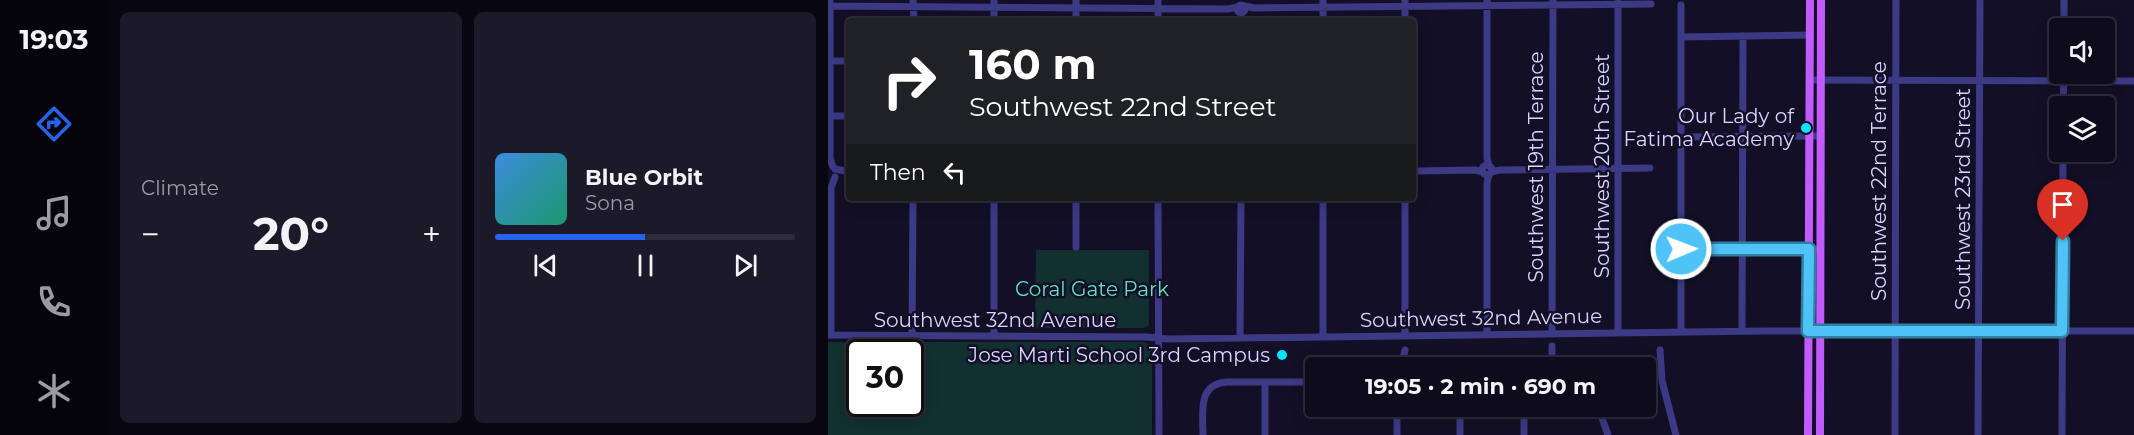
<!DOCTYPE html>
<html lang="en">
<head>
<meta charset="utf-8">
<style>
	:root { --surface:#0e0b1c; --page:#1c1929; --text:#f1f3f6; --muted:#9b9ba3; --line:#2e2b3b; --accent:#2563eb }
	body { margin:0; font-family:Montserrat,sans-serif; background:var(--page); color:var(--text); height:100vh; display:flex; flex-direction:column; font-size:22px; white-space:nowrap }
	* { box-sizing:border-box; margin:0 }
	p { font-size:20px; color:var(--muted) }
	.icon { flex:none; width:33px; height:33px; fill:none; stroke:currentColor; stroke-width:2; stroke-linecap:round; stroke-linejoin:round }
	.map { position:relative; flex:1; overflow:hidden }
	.details { display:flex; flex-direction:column; gap:12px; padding:12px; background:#08060f; width:720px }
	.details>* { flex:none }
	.banner { position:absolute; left:18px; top:18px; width:570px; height:183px; border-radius:6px; box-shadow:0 3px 15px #0003,0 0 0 2px var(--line); background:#202124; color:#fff; overflow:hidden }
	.tools { position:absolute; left:1221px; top:18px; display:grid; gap:12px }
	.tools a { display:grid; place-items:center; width:66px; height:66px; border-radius:6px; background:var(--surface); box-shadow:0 3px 15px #0003,0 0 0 2px var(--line); font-size:30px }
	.speed { position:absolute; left:18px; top:339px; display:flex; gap:12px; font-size:30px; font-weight:700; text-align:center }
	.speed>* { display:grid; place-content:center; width:78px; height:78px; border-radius:50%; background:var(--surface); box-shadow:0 3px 15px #0003,0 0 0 2px var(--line); line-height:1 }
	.speed .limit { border:3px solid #111; border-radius:9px; background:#fff; color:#111 }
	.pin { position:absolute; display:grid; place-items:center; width:51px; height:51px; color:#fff; margin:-62px -26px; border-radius:50% 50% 50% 0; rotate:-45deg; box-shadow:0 0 6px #0007 }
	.pin .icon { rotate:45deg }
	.me { position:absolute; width:66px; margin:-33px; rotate:89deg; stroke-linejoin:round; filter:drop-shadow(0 0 4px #0008) }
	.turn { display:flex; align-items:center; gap:21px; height:126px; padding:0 24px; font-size:27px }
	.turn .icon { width:78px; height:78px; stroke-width:2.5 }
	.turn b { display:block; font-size:42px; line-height:51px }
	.then { display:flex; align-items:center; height:57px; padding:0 24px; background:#0003; gap:12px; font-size:22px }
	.big { font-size:45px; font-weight:700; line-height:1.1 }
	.details .widget { flex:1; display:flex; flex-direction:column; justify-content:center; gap:9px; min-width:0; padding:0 21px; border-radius:9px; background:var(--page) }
	.song { display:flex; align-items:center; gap:18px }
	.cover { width:72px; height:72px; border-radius:9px; background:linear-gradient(135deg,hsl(210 70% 55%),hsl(160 70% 35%)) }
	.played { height:6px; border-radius:3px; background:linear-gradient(90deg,var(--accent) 50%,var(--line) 50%) }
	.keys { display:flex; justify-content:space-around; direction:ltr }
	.heat { display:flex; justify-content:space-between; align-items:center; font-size:33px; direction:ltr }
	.details .tiles { flex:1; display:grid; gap:12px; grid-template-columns:repeat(2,1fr) }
	.trip { position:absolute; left:477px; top:357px; width:351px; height:60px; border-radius:6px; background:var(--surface); box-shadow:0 3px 15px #0003,0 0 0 2px var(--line); font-weight:700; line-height:60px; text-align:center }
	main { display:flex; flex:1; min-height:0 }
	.dock { display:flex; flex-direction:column; width:108px; justify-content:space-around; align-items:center; background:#06040b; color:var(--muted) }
	.dock .icon { width:42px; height:42px }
	.dock .on { color:var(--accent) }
	.dock b { font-size:27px; color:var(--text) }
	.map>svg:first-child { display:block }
	.green { fill:#12302f; fill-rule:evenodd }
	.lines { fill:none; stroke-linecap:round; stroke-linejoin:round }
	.minor { stroke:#3d3a85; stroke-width:7 }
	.major { stroke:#c25bff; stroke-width:8 }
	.route-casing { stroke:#337fa1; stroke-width:15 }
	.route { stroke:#4fc3f7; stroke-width:10 }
	.poi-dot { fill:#00e5ff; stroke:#130f26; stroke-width:2 }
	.labels { text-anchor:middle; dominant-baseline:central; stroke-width:5; stroke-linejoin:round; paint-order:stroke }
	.poi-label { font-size:20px; fill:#d9d4ff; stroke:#130f26; text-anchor:end }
	.street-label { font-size:20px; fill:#d9d4ff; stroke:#130f26 }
	.park-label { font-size:20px; fill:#5fe0c0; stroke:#130f26 }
</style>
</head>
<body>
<main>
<nav class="dock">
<b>19:03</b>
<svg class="icon on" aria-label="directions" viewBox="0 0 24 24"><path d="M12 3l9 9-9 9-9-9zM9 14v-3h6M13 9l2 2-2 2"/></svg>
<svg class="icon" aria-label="music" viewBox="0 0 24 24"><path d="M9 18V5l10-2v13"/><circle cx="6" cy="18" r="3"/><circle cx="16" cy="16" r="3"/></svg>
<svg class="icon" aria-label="phone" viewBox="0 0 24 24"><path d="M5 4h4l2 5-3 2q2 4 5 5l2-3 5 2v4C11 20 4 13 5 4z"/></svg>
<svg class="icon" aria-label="climate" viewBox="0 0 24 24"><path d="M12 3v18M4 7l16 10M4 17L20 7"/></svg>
</nav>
<section class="details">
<div class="tiles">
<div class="widget"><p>Climate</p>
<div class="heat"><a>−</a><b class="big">20°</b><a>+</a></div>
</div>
<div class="widget">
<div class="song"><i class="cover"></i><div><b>Blue Orbit</b><p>Sona</p></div></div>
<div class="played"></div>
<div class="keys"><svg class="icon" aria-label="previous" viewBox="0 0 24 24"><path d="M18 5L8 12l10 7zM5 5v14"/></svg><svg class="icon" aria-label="pause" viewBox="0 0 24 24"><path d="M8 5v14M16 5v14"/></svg><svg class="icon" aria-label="next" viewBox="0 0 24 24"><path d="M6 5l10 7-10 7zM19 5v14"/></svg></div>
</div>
</div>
</section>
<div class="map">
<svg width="1306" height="435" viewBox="0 0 1306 435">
	<rect width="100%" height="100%" fill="#130f26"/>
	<!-- green -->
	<path class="green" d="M208,250H321V325L316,328H207Z
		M0,342H315L321,344L324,350V435H0ZM82,352V404H32V352Z"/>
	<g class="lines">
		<!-- minor -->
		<path class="minor" d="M2,0V158L5,167
			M85,0L86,21
			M659,0V158L661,166
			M409 9a4 4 0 1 1 8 0a4 4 0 1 1-8 0Z
			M0,6L400,9L410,7
			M417,6L426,8L823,4
			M166,21V0
			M248,21V0
			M330,21V0
			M495,21V0
			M577,21V0
			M1236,28V0
			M853,37L982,35
			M2,61H21
			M982,80L1306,81
			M1235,106L1236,74
			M2,116H21
			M853,137L992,136
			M654 170a5 5 0 1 1 10 0a5 5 0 1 1-10 0Z
			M7,169L21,172
			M663,172L672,170L822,168
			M585,173L589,171L647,170L655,172
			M166,198V336
			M330,198L331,435
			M248,247V198
			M853,249L992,250
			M914,331L915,36
			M853,332V5
			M724,333L725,0
			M790,333V3
			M659,334V183L661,174
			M0,335L319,337L341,339L934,331H1306
			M3,335V188L7,177
			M577,335V198
			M84,336L85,198
			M495,336V198
			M412,338L413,198
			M832,350L834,381L848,435
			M573,368L577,350
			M724,368V346
			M563,406L569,410L574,406
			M696,406V435
			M764,406L774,418L780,435
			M565,409L569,419V435
			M375,435C375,413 369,384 399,382H488
			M437,435V382
			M632,435V406
			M1067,435L1068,0
			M1150,435L1152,0
			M1234,435L1235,152"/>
		<!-- major -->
		<path class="major" d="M980,435L982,0
			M992,435L993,0"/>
	</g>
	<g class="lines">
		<defs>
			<path id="route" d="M853,249H981L980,331H1234L1235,241"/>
		</defs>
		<!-- route casing -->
		<use href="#route" class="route-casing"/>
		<!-- route -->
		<use href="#route" class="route"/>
	</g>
	<!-- markers -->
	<g class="poi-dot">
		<circle cx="978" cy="128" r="6"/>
		<circle cx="454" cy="355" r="6"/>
	</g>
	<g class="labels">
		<!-- poi labels -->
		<g class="poi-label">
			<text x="966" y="116">Our Lady of<tspan x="966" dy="23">Fatima Academy</tspan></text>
			<text x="442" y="355">Jose Marti School 3rd Campus</text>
		</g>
		<!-- street labels -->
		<g class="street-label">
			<text transform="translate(774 166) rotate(-90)">Southwest 20th Street</text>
			<text transform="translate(708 167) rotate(-90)">Southwest 19th Terrace</text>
			<text transform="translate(1051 181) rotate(-90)">Southwest 22nd Terrace</text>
			<text transform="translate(1135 199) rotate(-90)">Southwest 23rd Street</text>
			<text transform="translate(653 318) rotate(-1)">Southwest 32nd Avenue</text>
			<text x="167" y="320">Southwest 32nd Avenue</text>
		</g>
		<!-- park labels -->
		<g class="park-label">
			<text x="264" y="289">Coral Gate Park</text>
		</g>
	</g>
</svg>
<div class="tools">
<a><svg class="icon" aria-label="sound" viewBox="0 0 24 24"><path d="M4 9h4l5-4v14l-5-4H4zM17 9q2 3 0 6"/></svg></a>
<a><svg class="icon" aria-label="layers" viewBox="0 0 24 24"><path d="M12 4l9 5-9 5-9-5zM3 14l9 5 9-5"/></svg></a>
</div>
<div class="speed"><div class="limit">30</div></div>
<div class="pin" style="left:1235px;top:241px;background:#d93025"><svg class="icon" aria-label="arrive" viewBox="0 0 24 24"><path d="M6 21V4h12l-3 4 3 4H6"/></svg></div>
<svg class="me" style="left:853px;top:249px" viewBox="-20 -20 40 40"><circle r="17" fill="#4fc3f7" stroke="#fff" stroke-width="3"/><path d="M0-11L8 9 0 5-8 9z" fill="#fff"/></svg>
<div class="trip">19:05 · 2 min · 690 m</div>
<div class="banner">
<div class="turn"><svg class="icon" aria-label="right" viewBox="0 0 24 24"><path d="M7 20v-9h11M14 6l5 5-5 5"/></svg><div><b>160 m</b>Southwest 22nd Street</div></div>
<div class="then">Then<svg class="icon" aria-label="left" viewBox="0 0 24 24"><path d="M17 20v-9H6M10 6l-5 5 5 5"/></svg></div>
</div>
</div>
</main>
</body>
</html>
